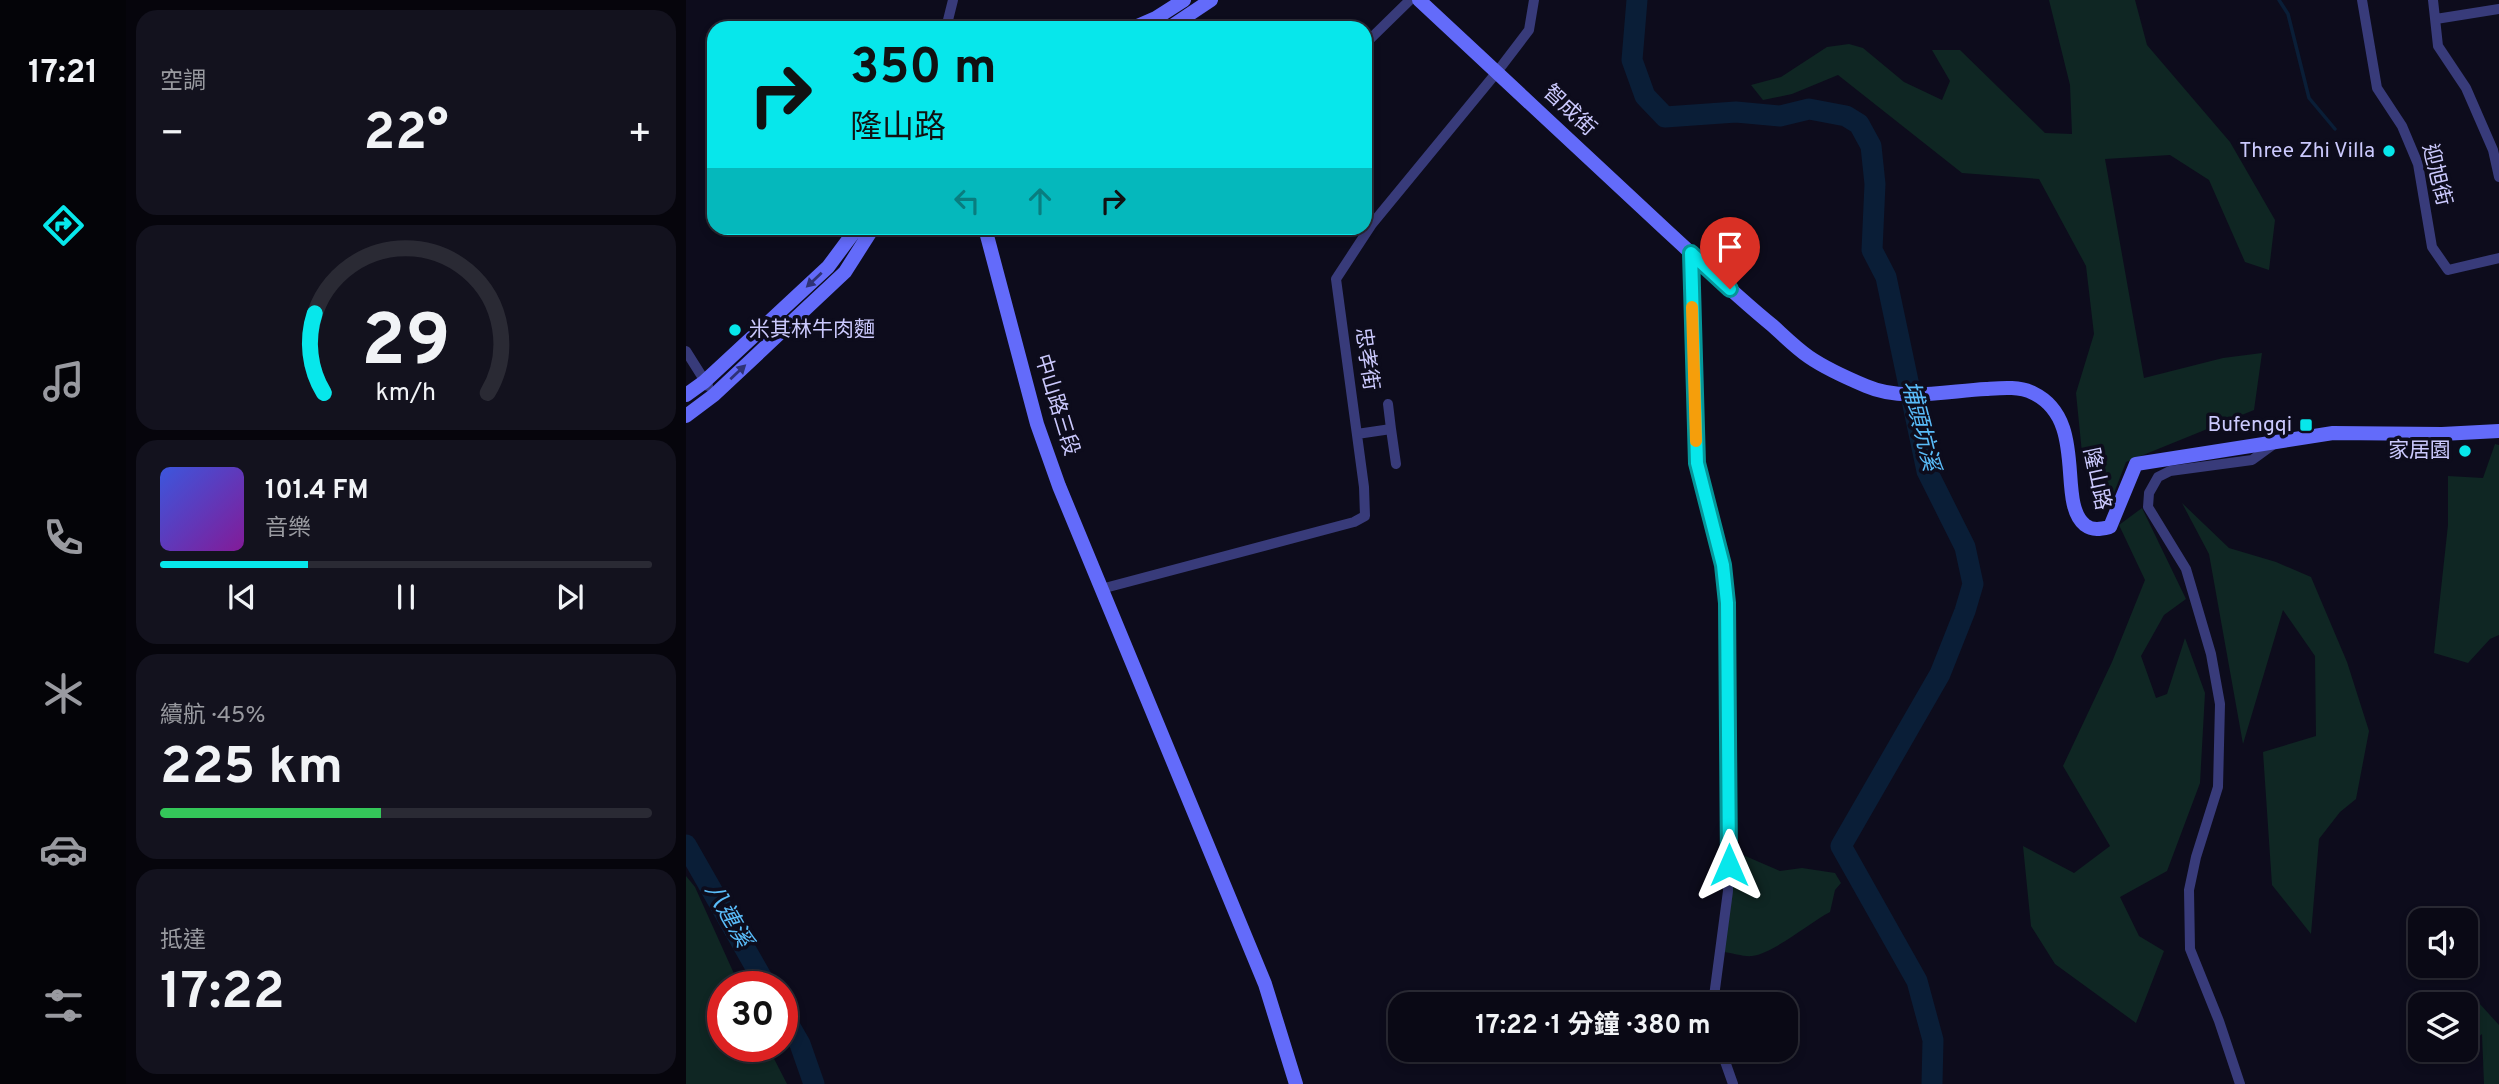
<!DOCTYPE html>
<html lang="zh-TW">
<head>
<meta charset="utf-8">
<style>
	:root { --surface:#0a0915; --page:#13121e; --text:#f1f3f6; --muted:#999aa0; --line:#2a2a34; --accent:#07e7eb }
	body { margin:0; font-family:Overpass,"Noto Sans TC",sans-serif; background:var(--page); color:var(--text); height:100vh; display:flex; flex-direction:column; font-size:26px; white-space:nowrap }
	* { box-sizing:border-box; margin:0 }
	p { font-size:23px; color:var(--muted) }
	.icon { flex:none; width:38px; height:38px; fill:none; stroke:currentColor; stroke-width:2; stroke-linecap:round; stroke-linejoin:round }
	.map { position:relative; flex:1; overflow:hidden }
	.sheet { display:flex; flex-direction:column; gap:10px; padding:10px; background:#06050c; width:560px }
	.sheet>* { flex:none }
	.hud { position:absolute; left:21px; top:21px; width:665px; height:214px; border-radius:21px; box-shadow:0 4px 10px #0003,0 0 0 2px var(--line); background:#07e7eb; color:#111; overflow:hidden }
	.tools { position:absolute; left:1722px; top:908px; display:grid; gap:14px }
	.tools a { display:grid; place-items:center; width:70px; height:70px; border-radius:14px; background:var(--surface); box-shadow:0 4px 10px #0003,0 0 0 2px var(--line); font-size:35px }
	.speed { position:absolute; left:21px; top:971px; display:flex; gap:14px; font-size:35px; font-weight:700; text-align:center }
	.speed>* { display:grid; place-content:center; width:91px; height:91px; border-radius:50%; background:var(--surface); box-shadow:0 4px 10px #0003,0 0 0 2px var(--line); line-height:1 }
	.speed .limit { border:10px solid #d22; background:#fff; color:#111 }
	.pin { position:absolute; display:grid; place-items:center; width:60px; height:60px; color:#fff; margin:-72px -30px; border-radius:50% 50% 50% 0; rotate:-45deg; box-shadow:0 0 7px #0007 }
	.pin .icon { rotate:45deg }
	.me { position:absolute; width:77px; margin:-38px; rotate:0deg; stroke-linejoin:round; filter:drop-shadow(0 0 5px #0008) }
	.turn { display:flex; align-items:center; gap:24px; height:147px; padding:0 28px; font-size:32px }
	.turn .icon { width:91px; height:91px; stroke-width:2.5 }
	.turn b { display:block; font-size:49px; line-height:60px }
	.lanes { display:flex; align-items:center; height:66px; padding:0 28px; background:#0003; justify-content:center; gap:35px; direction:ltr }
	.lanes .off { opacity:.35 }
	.big { font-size:52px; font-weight:700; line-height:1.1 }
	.sheet .tile { flex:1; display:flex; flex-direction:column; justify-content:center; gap:10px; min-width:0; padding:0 24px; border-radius:21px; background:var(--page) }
	.sheet .dial { align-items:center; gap:0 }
	.dial svg { height:182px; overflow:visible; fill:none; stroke:var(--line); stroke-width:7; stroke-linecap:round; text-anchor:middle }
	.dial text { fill:var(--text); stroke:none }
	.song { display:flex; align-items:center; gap:21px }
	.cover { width:84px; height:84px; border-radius:10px; background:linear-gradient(135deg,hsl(230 70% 55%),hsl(290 70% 35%)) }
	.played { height:7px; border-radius:4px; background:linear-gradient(90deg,var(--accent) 30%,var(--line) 30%) }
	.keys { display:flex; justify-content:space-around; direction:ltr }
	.heat { display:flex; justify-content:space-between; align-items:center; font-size:38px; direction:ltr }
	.charge { height:10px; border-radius:5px; background:linear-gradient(90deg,#34c759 45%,var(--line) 0) }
	.trip { position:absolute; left:702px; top:992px; width:410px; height:70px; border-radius:21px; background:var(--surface); box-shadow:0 4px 10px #0003,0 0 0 2px var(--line); font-weight:700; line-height:70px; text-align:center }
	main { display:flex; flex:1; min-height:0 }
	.dock { display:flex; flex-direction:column; width:126px; justify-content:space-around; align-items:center; background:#040408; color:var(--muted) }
	.dock .icon { width:49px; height:49px }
	.dock .current { color:var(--accent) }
	.dock b { font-size:32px; color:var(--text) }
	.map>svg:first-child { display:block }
	.green { fill:#0f2623 }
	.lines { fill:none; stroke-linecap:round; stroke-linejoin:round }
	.stream { stroke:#0a1e37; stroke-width:3.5 }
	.river { stroke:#0a1e37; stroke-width:21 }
	.street { stroke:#383b7a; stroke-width:10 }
	.secondary { stroke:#636bfa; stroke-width:14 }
	.oneway { fill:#2f3275 }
	.route-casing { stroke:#059699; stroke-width:18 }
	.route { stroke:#07e7eb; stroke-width:12 }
	.slow { stroke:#f59e0b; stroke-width:12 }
	.poi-dot { fill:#07e7eb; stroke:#0d0c1c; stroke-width:2.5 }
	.labels { text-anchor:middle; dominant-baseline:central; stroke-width:7; stroke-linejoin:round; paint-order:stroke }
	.street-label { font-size:21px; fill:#cbc9fd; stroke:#0d0c1c }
	.poi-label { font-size:21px; fill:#cbc9fd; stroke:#0d0c1c; text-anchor:end }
	.water-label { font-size:23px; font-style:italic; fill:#5abdfa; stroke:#0d0c1c }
</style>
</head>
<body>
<main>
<nav class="dock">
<b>17:21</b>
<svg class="icon current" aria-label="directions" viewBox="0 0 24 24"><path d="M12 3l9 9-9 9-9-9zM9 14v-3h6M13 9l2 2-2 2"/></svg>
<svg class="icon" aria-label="music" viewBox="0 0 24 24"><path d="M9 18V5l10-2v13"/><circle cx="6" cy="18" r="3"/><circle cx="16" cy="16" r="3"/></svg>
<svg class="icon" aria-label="phone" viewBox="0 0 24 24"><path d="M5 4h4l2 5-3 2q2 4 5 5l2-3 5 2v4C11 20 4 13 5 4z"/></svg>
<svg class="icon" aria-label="climate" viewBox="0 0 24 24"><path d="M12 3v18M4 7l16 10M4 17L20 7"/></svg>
<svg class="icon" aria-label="car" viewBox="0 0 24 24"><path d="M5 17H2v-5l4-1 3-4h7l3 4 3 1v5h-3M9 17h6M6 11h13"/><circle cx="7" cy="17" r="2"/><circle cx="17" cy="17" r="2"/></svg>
<svg class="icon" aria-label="filters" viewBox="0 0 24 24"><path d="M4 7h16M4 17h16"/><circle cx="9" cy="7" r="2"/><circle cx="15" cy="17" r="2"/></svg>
</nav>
<section class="sheet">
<div class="tile"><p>空調</p>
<div class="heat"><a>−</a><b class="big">22°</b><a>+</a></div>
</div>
<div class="tile dial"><svg viewBox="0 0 100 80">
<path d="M14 69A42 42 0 1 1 86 69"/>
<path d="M14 69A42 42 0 0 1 10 34" stroke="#07e7eb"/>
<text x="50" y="56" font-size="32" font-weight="700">29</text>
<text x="50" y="72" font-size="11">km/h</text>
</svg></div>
<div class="tile">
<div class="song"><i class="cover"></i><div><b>101.4 FM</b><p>音樂</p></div></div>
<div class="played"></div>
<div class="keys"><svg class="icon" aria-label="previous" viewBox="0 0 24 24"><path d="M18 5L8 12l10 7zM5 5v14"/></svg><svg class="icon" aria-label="pause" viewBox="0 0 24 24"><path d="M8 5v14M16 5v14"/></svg><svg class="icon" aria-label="next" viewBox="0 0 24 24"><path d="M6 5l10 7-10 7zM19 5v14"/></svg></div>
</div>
<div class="tile"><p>續航 · 45%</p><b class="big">225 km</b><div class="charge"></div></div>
<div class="tile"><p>抵達</p><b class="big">17:22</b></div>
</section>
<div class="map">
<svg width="1813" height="1084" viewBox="0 0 1813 1084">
	<rect width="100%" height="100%" fill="#0d0c1c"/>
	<!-- green -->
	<path class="green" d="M1363,0H1449L1461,45L1544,142L1589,220L1583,270L1559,262L1523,180L1484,155L1419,159L1458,378L1537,358L1576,353L1568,410L1440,462L1426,498L1409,506L1396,453L1390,393L1408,334L1400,266L1353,179L1276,173L1152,75L1106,94L1077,100L1065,85L1095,77L1141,47L1163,44L1177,48L1218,82L1256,100L1264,81L1246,50H1274L1359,133L1386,134L1384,85Z
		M1809,444L1813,445V635L1804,639L1782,663L1748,653L1762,525V476L1797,478Z
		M1496,503L1543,548L1590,562L1625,577L1661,662L1683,731L1670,799L1654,812L1633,839L1625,934L1586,885L1577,752L1630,736L1629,656L1597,610L1557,744L1523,554Z
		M1456,508L1500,599L1478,615L1455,656L1470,698L1481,694L1499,638L1519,693L1514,783L1481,871L1434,897L1453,936L1478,951L1450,1023L1369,964L1345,926L1337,846L1388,873L1424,846L1377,766L1426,662L1459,580L1433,525Z
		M1050,852L1094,871L1116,868L1149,873L1155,883L1149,890L1144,912C1123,923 1088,953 1066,956C1058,957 1047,953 1038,952L1046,856Z
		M0,876L9,887L54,987H37V1046L82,1047L101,1084H0Z
		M1750,995L1793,1003L1813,1025V1084H1798L1796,1034L1780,1048V1004H1748Z"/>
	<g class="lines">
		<!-- stream -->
		<path class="stream" d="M1593,0L1602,14L1623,98L1649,129"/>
		<!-- river -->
		<path class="river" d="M951,0L946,60L959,96L979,117L1050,112L1094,116L1123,109L1160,116L1173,124L1185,146L1189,184L1186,250L1200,277L1241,471L1279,547L1287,584L1279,611L1254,674L1155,846L1231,981L1247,1040L1246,1084
			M0,845L81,987
			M96,1013L114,1044L128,1084"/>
		<!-- street -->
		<path class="street" d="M1676,0L1691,88L1716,126L1732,164L1746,247L1762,270L1813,258
			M1747,0L1752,46L1780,88L1807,150L1813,177
			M1750,19L1813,9
			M260,28L267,0
			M679,44L724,0
			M1005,253L1011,463L1037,565L1041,603L1044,689L1042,891L1027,1004
			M0,351L22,386
			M705,429L710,464
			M671,434L705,429L702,404
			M415,589L668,522L679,516L678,487L650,279L686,224L811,72L843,30L848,0
			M1035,1050L1047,1084
			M1554,1084L1533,1021L1504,949L1503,890L1510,857L1532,787L1534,704L1525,654L1500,569L1462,507L1463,493L1472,477L1484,471L1566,460L1588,444"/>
		<!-- secondary -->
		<path class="secondary" d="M733,0C816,77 898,154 981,231C1016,263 1050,296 1087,326C1099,337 1110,348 1123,357C1139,368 1161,378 1180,386C1217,402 1261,391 1300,389C1315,388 1333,386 1347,393C1403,420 1370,502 1399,525C1407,531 1415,529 1424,527L1450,464L1647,433L1756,434L1813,431
			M447,28L470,18L498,0
			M483,28L525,0
			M299,228L351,424L373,486L579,984L610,1084
			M0,395L18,382L142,267L171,228
			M0,416L28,395L159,272L187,228"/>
	</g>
	<!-- one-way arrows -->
	<defs><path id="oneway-solid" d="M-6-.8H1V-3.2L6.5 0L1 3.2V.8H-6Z" transform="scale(1.75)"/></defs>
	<g class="oneway">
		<use href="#oneway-solid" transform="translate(128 280) rotate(137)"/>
		<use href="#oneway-solid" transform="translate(52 372) rotate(-43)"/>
	</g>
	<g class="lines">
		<defs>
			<path id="route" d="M1043,865L1041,603L1037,565L1011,463L1005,253L1044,289"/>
		</defs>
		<!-- route casing -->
		<use href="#route" class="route-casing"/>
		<!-- route -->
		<use href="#route" class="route"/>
		<!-- slow -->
		<path class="slow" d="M1006,307L1010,441"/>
	</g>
	<!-- markers -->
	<g class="poi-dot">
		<circle cx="1703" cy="151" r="7"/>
		<circle cx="49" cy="330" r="7"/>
		<rect x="1613" y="418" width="14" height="14" rx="3.5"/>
		<circle cx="1779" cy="451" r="7"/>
	</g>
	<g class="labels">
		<!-- street labels -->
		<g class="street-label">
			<text transform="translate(883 111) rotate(43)">智成街</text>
			<text transform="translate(1750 175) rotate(76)">迎旭街</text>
			<text transform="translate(680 359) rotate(82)">忠孝街</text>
			<text transform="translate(370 405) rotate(73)">中山路三段</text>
			<text transform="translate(1410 479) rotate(78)">隆山路</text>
		</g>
		<!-- poi labels -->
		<g class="poi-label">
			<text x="1689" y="151">Three Zhi Villa</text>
			<text x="63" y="330" text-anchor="start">米其林牛肉麵</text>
			<text x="1606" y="425">Bufengqi</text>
			<text x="1765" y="451">家居園</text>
		</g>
		<!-- water labels -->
		<g class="water-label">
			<text transform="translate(1233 426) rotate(76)">埔頭坑溪</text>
			<text transform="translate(41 916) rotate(60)">八連溪</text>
		</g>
	</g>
</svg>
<div class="tools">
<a><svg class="icon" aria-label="sound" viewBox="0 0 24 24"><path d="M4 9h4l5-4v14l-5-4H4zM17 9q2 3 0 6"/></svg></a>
<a><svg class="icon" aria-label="layers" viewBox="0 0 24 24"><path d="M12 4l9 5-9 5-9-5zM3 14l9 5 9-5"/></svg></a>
</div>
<div class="speed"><div class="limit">30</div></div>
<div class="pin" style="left:1044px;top:289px;background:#d93025"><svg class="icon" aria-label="arrive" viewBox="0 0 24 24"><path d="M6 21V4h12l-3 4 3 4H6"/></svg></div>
<svg class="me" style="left:1043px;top:865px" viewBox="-20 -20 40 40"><path d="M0-17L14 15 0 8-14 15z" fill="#07e7eb" stroke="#fff" stroke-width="4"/></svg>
<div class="trip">17:22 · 1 分鐘 · 380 m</div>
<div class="hud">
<div class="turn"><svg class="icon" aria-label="right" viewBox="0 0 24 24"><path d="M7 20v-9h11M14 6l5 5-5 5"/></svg><div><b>350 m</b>隆山路</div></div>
<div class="lanes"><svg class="icon off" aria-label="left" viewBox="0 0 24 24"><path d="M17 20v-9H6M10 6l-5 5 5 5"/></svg><svg class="icon off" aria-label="ahead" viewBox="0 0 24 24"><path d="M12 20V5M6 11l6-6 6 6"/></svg><svg class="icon" aria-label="right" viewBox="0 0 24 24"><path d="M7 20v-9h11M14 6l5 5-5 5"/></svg></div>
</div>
</div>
</main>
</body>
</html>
